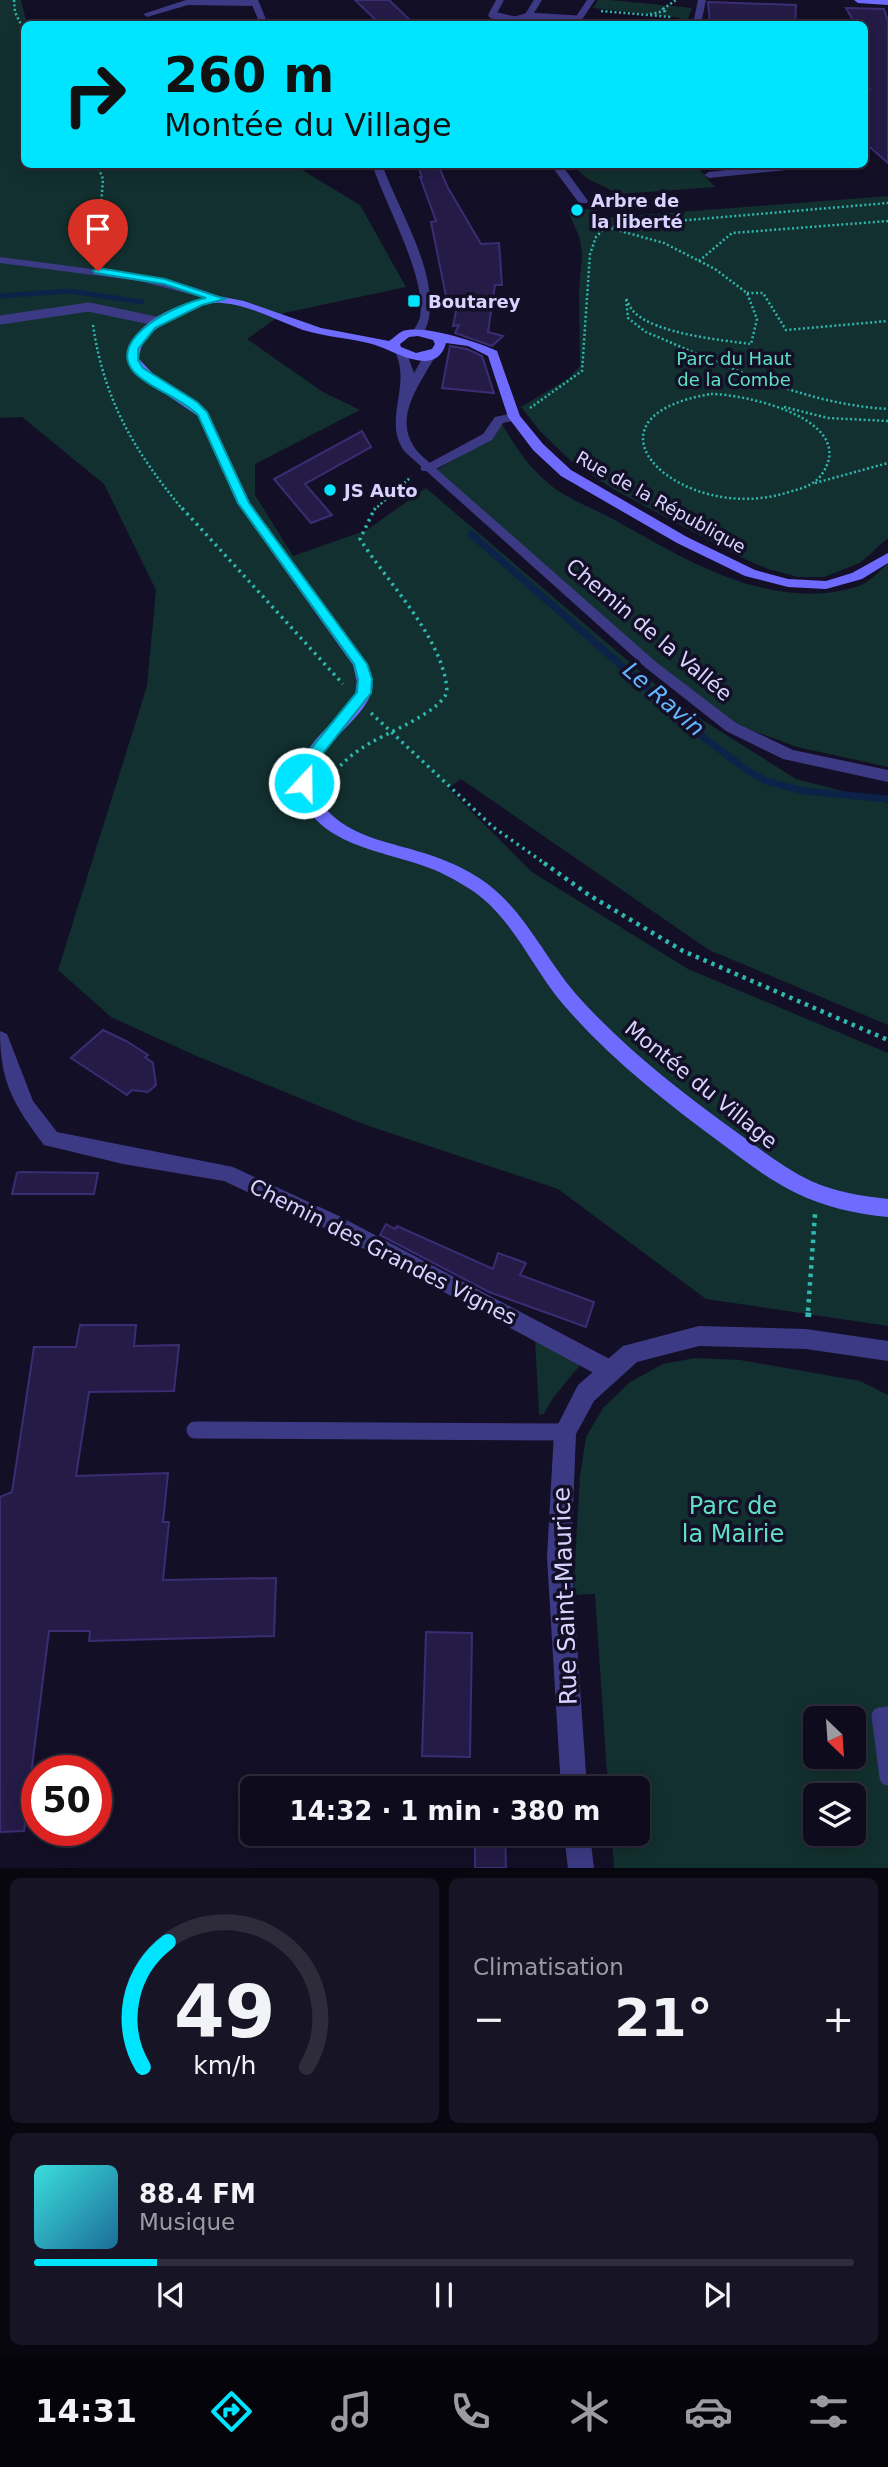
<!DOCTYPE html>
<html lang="fr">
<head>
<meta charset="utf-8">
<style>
	:root { --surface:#0e0b1c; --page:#171425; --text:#f1f3f6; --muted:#9b9ba3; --line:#2e2b3b; --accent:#00e5ff }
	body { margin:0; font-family:"DejaVu Sans",sans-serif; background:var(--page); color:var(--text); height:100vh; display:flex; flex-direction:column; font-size:26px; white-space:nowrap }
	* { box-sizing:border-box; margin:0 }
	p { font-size:23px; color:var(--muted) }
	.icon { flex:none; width:38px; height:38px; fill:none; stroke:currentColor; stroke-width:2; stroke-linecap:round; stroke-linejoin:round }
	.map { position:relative; height:1868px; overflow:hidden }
	.panel { display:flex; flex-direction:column; gap:10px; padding:10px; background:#08060f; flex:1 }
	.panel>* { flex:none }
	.top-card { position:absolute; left:21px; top:21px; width:847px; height:147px; border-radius:10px; box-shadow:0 4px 18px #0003,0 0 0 2px var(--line); background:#00e5ff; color:#111; overflow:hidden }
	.needle { width:46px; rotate:155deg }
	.fabs { position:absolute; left:803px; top:1706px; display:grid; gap:14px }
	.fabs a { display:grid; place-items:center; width:63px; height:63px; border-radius:10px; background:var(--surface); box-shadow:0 4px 18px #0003,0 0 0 2px var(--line); font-size:35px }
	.speed { position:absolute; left:21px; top:1755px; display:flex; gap:14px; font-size:35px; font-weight:700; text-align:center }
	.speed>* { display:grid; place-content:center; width:91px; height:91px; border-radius:50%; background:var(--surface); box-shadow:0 4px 18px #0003,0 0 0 2px var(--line); line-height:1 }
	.speed .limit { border:10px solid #d22; background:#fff; color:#111 }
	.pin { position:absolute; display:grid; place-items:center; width:60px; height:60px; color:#fff; margin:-72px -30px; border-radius:50% 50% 50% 0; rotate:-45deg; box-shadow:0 0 7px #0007 }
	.pin .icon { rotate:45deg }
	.me { position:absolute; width:77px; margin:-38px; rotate:21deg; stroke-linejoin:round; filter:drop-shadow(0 0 5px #0008) }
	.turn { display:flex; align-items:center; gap:24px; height:147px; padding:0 28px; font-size:32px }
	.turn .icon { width:91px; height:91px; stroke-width:2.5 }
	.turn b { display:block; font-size:49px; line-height:60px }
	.big { font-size:52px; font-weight:800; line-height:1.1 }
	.panel .widget { flex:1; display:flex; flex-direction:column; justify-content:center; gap:10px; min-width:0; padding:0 24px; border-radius:10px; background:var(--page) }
	.panel .dial { align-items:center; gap:0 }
	.dial svg { height:182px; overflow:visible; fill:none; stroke:var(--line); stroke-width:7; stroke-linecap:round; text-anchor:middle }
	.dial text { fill:var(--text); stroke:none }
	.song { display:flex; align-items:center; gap:21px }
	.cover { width:84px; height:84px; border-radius:10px; background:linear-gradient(135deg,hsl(180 70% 55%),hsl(200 70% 35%)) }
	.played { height:7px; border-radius:4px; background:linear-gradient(90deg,var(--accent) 15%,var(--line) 15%) }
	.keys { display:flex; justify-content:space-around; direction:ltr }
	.heat { display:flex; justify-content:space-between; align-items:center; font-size:38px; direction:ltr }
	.panel .tiles { flex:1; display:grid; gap:10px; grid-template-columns:1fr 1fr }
	.widget:last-child { grid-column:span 2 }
	.trip { position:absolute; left:240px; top:1776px; width:410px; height:70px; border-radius:10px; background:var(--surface); box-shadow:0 4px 18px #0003,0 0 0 2px var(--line); font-weight:800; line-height:70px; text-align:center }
	.menu { display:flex; height:112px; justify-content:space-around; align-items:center; background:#06040b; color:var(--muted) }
	.menu .icon { width:49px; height:49px }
	.menu .selected { color:var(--accent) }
	.menu b { font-size:32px; color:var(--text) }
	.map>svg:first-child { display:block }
	.green { fill:#12302f; fill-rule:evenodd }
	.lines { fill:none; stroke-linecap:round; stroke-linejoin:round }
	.stream-far1 { stroke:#0c2248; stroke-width:5 }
	.stream { stroke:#0c2248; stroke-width:7 }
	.building { fill:#241b47; stroke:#3b2d73; stroke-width:2 }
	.path-far3 { stroke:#2fb8b0; stroke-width:2.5; stroke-dasharray:2 2.5; stroke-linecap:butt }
	.path-far2 { stroke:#2fb8b0; stroke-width:3.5; stroke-dasharray:2.5 4.5; stroke-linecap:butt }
	.path-far1 { stroke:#2fb8b0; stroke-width:4.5; stroke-dasharray:3.5 5; stroke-linecap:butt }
	.path { stroke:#2fb8b0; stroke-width:6; stroke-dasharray:4.5 7; stroke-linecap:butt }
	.service-far2 { stroke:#3d3a85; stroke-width:7 }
	.service-far1 { stroke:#3d3a85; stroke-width:9 }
	.service { stroke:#3d3a85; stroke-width:17 }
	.minor { fill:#3d3a85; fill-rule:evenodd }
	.tertiary { fill:#3d3a85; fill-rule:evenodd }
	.secondary { fill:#6f6bff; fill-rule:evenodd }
	.route { fill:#00e5ff; stroke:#0095a6; stroke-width:2 }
	.poi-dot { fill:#00e5ff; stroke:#130f26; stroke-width:2.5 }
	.labels { text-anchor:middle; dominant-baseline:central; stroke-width:7; stroke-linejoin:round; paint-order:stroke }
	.far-poi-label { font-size:18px; font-weight:bold; fill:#d9d4ff; stroke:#130f26; text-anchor:start }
	.far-park-label { font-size:18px; fill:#5fe0c0; stroke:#130f26 }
	.far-street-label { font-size:18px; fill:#d9d4ff; stroke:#130f26 }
	.street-label { font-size:21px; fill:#d9d4ff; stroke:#130f26 }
	.water-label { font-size:23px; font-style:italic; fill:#62b6ff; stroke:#130f26 }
	.near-park-label { font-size:24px; fill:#5fe0c0; stroke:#130f26 }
	.near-street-label { font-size:24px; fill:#d9d4ff; stroke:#130f26 }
</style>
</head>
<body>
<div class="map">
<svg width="888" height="1869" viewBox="0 0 888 1869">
	<rect width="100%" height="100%" fill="#130f26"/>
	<!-- green -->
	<path class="green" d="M0,0H21L27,24H24V164L294,165L360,205L406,287L284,313L247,339L323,392L360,410L255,464V495L293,556L367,530L426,488L682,707L796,779L888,803V1025L709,950L461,779L448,788L532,872L688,969L888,1053V1326L706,1299L558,1189L366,1125L194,1055L111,1017L58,970L147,686L156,590L104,484L22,417L0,418Z
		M598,0H610L692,8L686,24H678L680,18L593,8Z
		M571,165H714L697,167L715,187L619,194L588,179Z
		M888,196V538L860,563L824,577H798L768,569L738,556L613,489L573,463L540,431L521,407L569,378L580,366L579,291L582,255L580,239L568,211L596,208L602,218Z
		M502,424C515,446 528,466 548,483C565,498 592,508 613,519C686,560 772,614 859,586C869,583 880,570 888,563V767L797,747L730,722L655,665L436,470L493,438Z
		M535,1339L580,1365L553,1398L544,1414L539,1415Z
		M695,1358L740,1360L860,1381L888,1395V1868H614L612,1834H637V1788H608L595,1594L573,1595L580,1476L586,1437L603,1408L630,1382L663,1364ZM816,1718H854V1757H816ZM816,1796H854V1834H816Z"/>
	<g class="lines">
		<!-- stream-far1 -->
		<path class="stream-far1" d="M0,296L70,291L142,302"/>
		<!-- stream -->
		<path class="stream" d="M471,534L703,737L748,771L766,781L804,791L888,799"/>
	</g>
	<!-- building -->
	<path class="building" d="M355,0H389L414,24H380Z
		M708,2L796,5L795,24H710Z
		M846,8L884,9L888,21V163L864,142V89H870L864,78V24H855Z
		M439,167L448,188L481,244L499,243L502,285H495L488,332L503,336L492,346L455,333L459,325L453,326L458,301H447L431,222L436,221L420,177H422L419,169Z
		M450,346L467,349L482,356L494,393L442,388Z
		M362,431L371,447L305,484L332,515L311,523L274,479Z
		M103,1030L126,1041L148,1055L145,1057L153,1063L156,1085L148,1092L132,1090L127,1095L71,1058Z
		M17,1173L20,1172L98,1173L94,1194H12Z
		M386,1224L395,1229L397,1226L493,1269L498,1253L526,1263L520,1275L594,1302L586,1327L489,1292L380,1235Z
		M80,1325H136L134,1346L179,1345L174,1391L89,1392L76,1476L168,1473L163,1522H169L163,1580L276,1578L274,1636L89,1641L90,1631H49L24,1831L0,1832V1497L12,1492L34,1347H76Z
		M426,1632L472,1633L470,1757L422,1756Z
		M475,1834H505L506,1868H475Z"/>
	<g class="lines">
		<!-- path-far3 -->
		<path class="path-far3" d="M14,0L15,12L24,31
			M601,11L671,17
			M650,14L665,11L663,9L676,0
			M97,164L103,179L97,260
			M591,211L606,227L664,243L715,269L747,293L757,319L751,344C721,340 656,334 634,312C631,309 628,303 626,298L628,318L646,332C725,365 802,404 888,409
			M699,261L732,233L888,221
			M747,293H763L786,330L888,321
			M93,325C104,401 135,452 183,510
			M711,394C744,394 855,418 824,471C816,485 803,488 789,492C682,527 566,418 711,394Z
			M784,407L828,418L888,421
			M530,408L582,371L590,254L596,237L606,227L888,203
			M815,483L888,463
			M374,510L411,477"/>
		<!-- path-far2 -->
		<path class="path-far2" d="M182,508L343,684
			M371,713L493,827L547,865
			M327,782C337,768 348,757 362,748C382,734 439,714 447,692C445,640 387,582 360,539L375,508"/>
		<!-- path-far1 -->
		<path class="path-far1" d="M544,863L589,895L683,951L888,1040
			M808,1311L815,1214"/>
		<!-- path -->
		<path class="path" d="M808,1317L809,1309"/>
		<!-- service-far2 -->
		<path class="service-far2" d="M500,0L492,15L515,20L528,16L578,19
			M528,16L538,0"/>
		<!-- service-far1 -->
		<path class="service-far1" d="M0,320L89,307L160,322"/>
		<!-- service -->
		<path class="service" d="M195,1430L565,1432
			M888,1715L880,1716L888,1777"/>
		<!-- minor -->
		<path class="minor" d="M186,0H255L259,3L255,6L188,5L147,17L143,14Z
			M587,0H595L579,24H571Z
			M698,0H706L701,24H693Z
			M550,164H561L588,201L587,203H579Z
			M779,164H790L792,167L787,170L709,178L704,175L709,172Z
			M514,413L518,414V420L503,423L492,440L432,471H422L420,468L483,434L495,417Z
			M0,1031L7,1034L9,1039L33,1101L57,1132L233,1167L339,1216L619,1364L622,1371L619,1378L611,1381L603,1378L325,1228L224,1181L123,1164L44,1145C14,1105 0,1083 0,1031Z"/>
		<!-- tertiary -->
		<path class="tertiary" d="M250,0H258L268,24H260Z
			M372,164H382C398,211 449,288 423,334L413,332C415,327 419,322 420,317C427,277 385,204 372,164Z
			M0,257L139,275L197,288L226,299L220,302L139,281L0,263Z
			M398,351H406L414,373L426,352L436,355C422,381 394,415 413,445C417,453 426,459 432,465L656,662L736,723L793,750L888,770V782L783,759L726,731L646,668L405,452C382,422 411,387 396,354Z
			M699,1326L806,1329L888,1341V1361L806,1349L699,1346L637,1362L594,1401L576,1434L571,1557L587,1788H561L547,1557L554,1432L578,1385L623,1346Z
			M564,1834H590L594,1869H568Z"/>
		<!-- secondary -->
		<path class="secondary" d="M854,0H888V5L858,3Z
			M218,296L244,301L321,328L389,341C394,338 398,333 403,331C422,324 479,342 497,351L520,416L543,444L571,470L687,537L755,570L788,579L826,581L852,573L888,553V563L862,579L826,589L788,587L745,576L677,543L561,476L533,450L508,417L488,356L468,346L446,343C436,380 392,349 372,344C350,338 326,337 303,330C277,321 250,305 222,303C201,301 178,314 162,325C148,334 140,343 139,359L157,378L207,411L250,503L367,664C370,672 374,681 372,690C363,727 295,753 318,797C340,838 394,842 433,856C453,863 472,872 489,885C526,914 545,958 575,993C622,1046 678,1090 735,1131C760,1149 784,1168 811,1181C835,1192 862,1196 888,1199V1217C856,1214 825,1207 796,1193C769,1180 745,1161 721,1143C664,1101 608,1057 562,1003C531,966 513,919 473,891C456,880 440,871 421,865C378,850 320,844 301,796C284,754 337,725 355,694L357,682L353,665L237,503L198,416L139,376L127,359C130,320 185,300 218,296ZM418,336L433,340L435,344L432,349L416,353L401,347L400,344L409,337Z"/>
	</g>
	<!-- route -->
	<path class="route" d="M98,268L165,279L225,299L202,305L155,328L138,349V360L143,368L197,402L207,412L249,503L367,664L372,679L371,693L317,761L309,787L304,789L297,783L305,756L357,692L358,679L354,664L238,503L198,415C180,397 150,389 134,372C104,338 181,302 206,298L164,284L95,273L93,271Z"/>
	<!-- markers -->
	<g class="poi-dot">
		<circle cx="577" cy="210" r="7"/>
		<rect x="407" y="294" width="14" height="14" rx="3.5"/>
		<circle cx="330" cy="490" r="7"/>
	</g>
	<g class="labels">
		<!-- far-poi labels -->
		<g class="far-poi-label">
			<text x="591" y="200">Arbre de<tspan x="591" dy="21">la liberté</tspan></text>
			<text x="428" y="301">Boutarey</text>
			<text x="344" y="490">JS Auto</text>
		</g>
		<!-- far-park labels -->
		<g class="far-park-label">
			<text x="734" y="358">Parc du Haut<tspan x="734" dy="21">de la Combe</tspan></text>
		</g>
		<!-- far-street labels -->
		<g class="far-street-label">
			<text transform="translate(661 502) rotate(29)">Rue de la République</text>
		</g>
		<!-- street labels -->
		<g class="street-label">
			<text transform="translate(649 630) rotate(40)">Chemin de la Vallée</text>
			<text transform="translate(701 1085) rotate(39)">Montée du Village</text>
			<text transform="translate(383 1252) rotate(27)">Chemin des Grandes Vignes</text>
		</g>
		<!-- water labels -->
		<g class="water-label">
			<text transform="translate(664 699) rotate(41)">Le Ravin</text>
		</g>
		<!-- near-park labels -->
		<g class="near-park-label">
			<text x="733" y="1506">Parc de<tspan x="733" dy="28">la Mairie</tspan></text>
		</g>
		<!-- near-street labels -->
		<g class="near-street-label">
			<text transform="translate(565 1596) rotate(-92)">Rue Saint-Maurice</text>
		</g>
	</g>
</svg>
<div class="fabs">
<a><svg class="needle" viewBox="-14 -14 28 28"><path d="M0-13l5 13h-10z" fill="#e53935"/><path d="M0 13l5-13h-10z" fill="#9b9ba3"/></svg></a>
<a><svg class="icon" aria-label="layers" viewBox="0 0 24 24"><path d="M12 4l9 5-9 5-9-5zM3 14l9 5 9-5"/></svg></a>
</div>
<div class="speed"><div class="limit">50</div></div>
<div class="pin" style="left:98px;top:271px;background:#d93025"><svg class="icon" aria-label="arrive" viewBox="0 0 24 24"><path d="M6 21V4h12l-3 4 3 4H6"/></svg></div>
<svg class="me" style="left:304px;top:783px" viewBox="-20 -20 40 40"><circle r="17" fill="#00e5ff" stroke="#fff" stroke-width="3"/><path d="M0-11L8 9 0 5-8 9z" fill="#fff"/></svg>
<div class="trip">14:32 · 1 min · 380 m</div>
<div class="top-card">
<div class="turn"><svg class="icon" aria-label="right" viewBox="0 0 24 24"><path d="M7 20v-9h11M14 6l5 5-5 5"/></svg><div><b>260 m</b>Montée du Village</div></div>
</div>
</div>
<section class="panel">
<div class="tiles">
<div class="widget dial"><svg viewBox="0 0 100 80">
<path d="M14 69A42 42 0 1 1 86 69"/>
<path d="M14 69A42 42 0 0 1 25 14" stroke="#00e5ff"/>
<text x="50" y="56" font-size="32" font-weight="700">49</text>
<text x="50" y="72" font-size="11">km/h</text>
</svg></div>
<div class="widget"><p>Climatisation</p>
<div class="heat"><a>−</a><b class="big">21°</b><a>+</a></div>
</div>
<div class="widget">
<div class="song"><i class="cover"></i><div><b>88.4 FM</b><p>Musique</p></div></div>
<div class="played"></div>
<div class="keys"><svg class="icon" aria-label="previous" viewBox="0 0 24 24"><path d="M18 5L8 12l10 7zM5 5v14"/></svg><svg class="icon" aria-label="pause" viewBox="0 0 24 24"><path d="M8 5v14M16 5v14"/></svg><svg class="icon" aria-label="next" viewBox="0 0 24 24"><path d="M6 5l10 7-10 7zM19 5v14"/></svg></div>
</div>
</div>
</section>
<nav class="menu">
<b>14:31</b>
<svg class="icon selected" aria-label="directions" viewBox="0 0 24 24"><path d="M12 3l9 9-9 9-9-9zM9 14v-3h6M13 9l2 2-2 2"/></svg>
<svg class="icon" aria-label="music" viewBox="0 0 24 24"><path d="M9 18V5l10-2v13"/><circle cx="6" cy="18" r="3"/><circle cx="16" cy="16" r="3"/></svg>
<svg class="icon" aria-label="phone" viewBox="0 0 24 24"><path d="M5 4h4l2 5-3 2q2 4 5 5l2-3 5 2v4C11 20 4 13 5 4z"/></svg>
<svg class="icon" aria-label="climate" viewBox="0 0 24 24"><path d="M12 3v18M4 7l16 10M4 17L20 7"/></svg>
<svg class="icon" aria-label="car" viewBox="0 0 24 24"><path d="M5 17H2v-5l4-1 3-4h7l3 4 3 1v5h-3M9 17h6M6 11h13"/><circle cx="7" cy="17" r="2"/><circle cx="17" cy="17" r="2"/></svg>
<svg class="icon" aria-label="filters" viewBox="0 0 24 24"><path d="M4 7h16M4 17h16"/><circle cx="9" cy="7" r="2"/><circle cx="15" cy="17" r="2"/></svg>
</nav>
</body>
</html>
